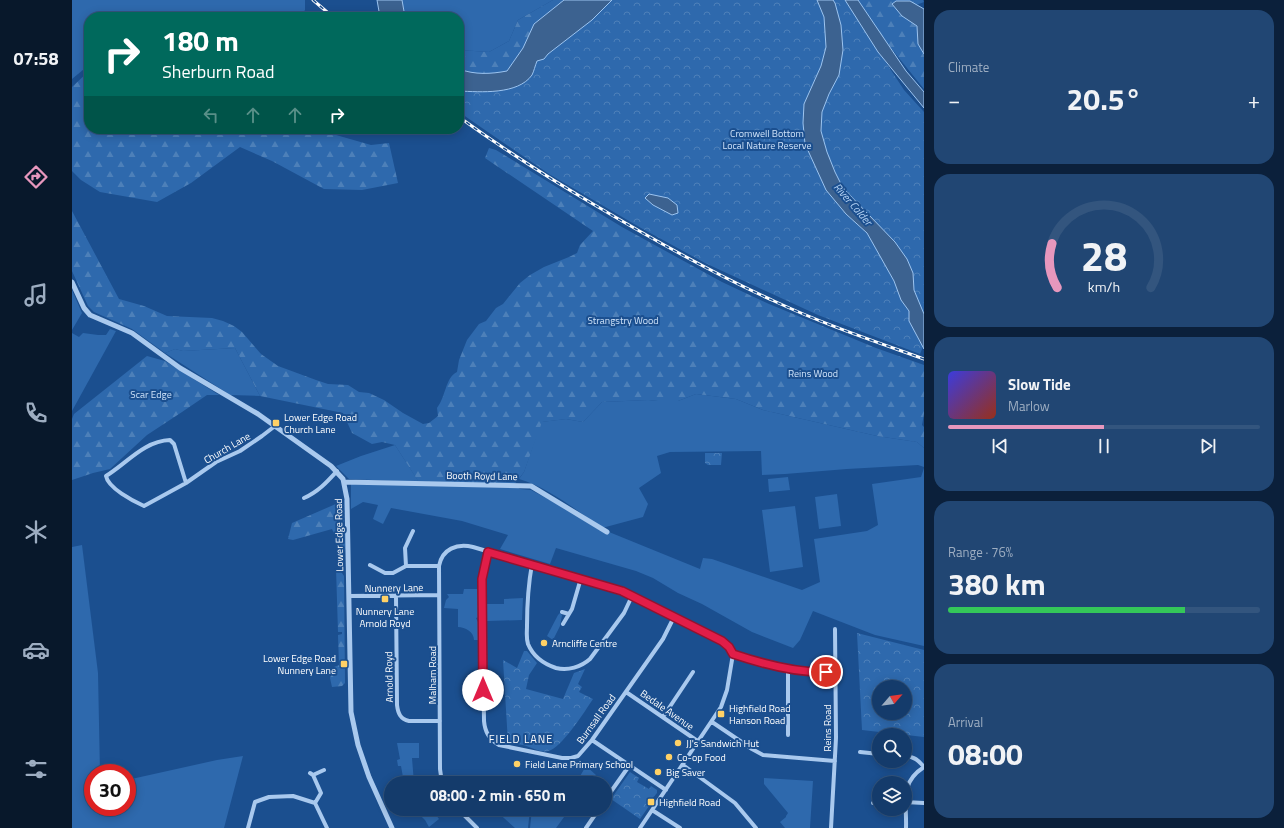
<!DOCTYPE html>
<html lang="en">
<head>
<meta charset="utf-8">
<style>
	:root { --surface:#143b6b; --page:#214673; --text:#f1f3f6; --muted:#9dadc1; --line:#33557e; --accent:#e797bd }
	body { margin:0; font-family:"Titillium Web",sans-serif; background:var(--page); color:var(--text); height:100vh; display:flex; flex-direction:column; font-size:15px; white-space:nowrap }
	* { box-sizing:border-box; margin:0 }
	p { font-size:13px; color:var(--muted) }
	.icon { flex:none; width:22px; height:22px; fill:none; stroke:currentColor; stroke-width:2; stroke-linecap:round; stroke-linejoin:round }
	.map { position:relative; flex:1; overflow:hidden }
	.panel { display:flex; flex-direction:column; gap:10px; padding:10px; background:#0b203b; width:360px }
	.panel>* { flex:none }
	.top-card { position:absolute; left:12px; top:12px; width:380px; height:122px; border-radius:16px; box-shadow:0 2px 10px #0003,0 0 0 1px var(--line); background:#00695c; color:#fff; overflow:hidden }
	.needle { width:26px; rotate:62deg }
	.fabs { position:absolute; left:800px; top:680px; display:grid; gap:8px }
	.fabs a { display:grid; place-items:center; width:40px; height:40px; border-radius:50%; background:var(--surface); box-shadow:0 2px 10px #0003,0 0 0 1px var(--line); font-size:20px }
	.speed { position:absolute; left:12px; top:764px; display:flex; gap:8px; font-size:20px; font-weight:700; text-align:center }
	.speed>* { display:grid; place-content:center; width:52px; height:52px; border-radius:50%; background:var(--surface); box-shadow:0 2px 10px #0003,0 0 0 1px var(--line); line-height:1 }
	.speed .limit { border:6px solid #d22; background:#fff; color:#111 }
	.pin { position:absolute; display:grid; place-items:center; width:34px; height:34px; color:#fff; margin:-17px; border:2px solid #fff; border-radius:50%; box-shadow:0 1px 4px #0007 }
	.me { position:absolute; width:44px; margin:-22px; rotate:0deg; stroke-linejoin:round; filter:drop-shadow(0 0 3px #0008) }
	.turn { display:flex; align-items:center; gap:14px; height:84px; padding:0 12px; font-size:18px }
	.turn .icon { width:52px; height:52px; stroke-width:2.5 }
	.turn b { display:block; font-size:28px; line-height:34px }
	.lanes { display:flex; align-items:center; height:38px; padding:0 12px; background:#0003; justify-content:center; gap:20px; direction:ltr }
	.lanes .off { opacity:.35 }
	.big { font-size:30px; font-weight:700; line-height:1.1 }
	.panel .tile { flex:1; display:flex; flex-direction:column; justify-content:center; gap:6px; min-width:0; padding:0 14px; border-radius:16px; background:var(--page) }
	.panel .dial { align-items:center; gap:0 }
	.dial svg { height:104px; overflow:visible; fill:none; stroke:var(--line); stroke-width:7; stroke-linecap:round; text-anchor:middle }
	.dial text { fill:var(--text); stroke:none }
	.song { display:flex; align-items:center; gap:12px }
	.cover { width:48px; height:48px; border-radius:6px; background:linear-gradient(135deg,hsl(240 70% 55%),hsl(10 70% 35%)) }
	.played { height:4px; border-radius:2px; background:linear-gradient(90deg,var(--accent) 50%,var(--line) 50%) }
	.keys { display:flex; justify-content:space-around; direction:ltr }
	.heat { display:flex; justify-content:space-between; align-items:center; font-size:22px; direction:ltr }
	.charge { height:6px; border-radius:3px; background:linear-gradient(90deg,#34c759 76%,var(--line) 0) }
	.trip { position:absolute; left:312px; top:776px; width:228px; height:40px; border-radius:20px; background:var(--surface); box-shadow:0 2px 10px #0003,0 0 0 1px var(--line); font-weight:700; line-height:40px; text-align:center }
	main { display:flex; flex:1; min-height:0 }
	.tabs { display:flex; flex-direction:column; width:72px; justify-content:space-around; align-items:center; background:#08182b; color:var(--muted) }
	.tabs .icon { width:28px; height:28px }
	.tabs .current { color:var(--accent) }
	.tabs b { font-size:18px; color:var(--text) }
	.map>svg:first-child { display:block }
	.green { fill:#2e69ad }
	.forest { fill:url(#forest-firs) }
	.park { fill:url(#park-crowns); fill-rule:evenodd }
	.water { fill:#3c6290; stroke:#9cc4f0 }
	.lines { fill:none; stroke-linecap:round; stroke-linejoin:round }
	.minor { stroke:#a9c9ee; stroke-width:4 }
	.tertiary { stroke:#a9c9ee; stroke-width:5 }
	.rail-casing { stroke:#fff; stroke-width:3 }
	.rail { stroke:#1b4f8f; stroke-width:1.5; stroke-dasharray:4.5; stroke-linecap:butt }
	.route-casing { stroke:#92132f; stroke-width:10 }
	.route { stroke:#e11d48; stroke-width:7 }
	.poi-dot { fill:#ffd166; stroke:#1b4f8f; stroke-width:1.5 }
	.labels { text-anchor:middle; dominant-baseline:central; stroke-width:4; stroke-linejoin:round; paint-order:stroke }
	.park-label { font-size:10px; fill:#cfe3fa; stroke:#1b4f8f }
	.poi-label { font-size:10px; fill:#fff; stroke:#1b4f8f; text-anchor:start }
	.street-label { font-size:10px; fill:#fff; stroke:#1b4f8f }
	.water-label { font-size:11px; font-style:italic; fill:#b5d3f5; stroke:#1b4f8f }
	.neighbourhood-label { font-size:11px; letter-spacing:1px; fill:#fff; stroke:#1b4f8f }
</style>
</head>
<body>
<main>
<nav class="tabs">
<b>07:58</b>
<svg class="icon current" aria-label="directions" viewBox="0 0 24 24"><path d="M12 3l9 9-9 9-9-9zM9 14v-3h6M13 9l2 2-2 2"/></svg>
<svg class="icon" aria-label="music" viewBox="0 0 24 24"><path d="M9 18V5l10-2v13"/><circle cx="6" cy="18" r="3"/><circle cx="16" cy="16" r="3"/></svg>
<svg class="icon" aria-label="phone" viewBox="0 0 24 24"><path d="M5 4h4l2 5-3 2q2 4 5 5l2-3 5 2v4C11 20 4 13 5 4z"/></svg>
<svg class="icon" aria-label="climate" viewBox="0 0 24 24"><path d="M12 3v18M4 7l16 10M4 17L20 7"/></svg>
<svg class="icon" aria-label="car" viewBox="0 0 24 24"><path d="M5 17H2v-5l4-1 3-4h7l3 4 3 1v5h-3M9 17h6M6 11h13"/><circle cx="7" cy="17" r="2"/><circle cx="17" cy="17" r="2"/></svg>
<svg class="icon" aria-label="filters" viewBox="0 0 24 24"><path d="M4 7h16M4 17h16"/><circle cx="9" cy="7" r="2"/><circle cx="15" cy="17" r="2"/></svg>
</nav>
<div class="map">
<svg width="852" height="828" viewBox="0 0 852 828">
	<defs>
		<pattern id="forest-firs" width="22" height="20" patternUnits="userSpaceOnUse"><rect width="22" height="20" fill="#2e69ad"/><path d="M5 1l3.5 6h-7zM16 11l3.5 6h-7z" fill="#4d80b9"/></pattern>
		<pattern id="park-crowns" width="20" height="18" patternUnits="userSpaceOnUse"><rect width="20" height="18" fill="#2e69ad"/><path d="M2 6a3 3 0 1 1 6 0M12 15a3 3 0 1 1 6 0" fill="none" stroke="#4d80b9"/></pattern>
	</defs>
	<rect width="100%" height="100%" fill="#1b4f8f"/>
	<!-- green -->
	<path class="green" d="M0,0H233V10L228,17H17V65L0,79Z
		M330,0H481L446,20L437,41L417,52L387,50V17H333Z
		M0,290L10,313L0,330Z
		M38,329L44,331L0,411V333L7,337L11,333L26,335H34Z
		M163,348L188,396L158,395L93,353L103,349L111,351Z
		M624,394L664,399L691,410L805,436L845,442L852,448V467L846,465L775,469L713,474L690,475L689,451L598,452L585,456L589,473L567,488L576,504L571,517L530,528C504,510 477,488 447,479L452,472L469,422L494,419L511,422L530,402L576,400L586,401H606Z
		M323,445L347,482L277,479L264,466L289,456Z
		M852,468V646L803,635L741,611L728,640L721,648L680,632L630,604L606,593L581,578L564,571L484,548L478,564L428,549L436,535L390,521L319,508L311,524L301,519L306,505L291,502L279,509V484L442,485L448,489L459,490L487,505L527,530L537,532L628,569L631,558L640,559L730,590L748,582L742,539L795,531L806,525L800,484L849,477Z
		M716,477L718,490L697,492L696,479Z
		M765,494L769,526L747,529L743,497Z
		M723,506L731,567L698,572L690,510Z
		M10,545L26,673L28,773H21V807H55V780L145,760L171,756L152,828H0V547Z
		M392,589H407V617L404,618L407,624V640H402C402,632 393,627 386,627V609L372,608L374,600L377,597L375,594H391Z
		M451,598L450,620L415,621V604H432V599Z
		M488,613L490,615L488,626L481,640L475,636L486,615Z
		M325,743H347V758H340L342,783H332L329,766H326L325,760L328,759Z
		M514,766L524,775L518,783H504Z
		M692,778L741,781L738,828H713L708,822L714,817V816L716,813L692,784Z
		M342,809H356L362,816L364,815L367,819L357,827L353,820Z
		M422,809H458L456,828H443Z
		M460,809H498L484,828H458Z"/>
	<!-- forest -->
	<path class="forest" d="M481,0H492L462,24L451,48L435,71C419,74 403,75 387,69V50L417,52L437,41L446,20Z
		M786,0H851L852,2L844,5C837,1 827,0 820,4L830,16L845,26L846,44L852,54V89L810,37Z
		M17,71V129H247L250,131L299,145L317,143L326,183L290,190L252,189L200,161L168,147L119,183L85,202L28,192L9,180L0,171V87Z
		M417,148L424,150L550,227L650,282L697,304L804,348L852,365V414L850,425L852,427V448L845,442L805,436L691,410L664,399L624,394L606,401H586L576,400L530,402L511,422L494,419L470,422L452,472L442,485L348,484L323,445L310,442L300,444L280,433L271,413L188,396L163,348L111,351L103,349L93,353L60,329L22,312L16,306L0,271V211L47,299L72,306L95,316L140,318L151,321L162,326L170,332L189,354L206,366L244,380L256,384L276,385L287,392L297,393L312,400L331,413L351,424L357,423L366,416L365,408C374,397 373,378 385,372L387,360L395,340L407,324L414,321L424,308L431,304L448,283L458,275L472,267L497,257L505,253L508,245L521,231L413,158Z
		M75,356L93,361L147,395H135L110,412L75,435L38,469L21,473L0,480V419L2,414Z
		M273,500L272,522L274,548L271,554L268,556L266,542L260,529L221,540L216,539L220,523Z
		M264,568L268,570L272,576L273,683L270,686L260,687L258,678L262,667L267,665L266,635L270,634V632H266Z"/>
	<!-- park -->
	<path class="park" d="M492,0H773L832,90L852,112V344L848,354L746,315L633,263L569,228L477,174L387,112V70C403,75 419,74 435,71L451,48L462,24Z
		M633,453H650L649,465H636L633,463Z
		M785,633L852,650V737L790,730ZM807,687H833V713H807Z
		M452,651H455L465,663L457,675L454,689L491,699L502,673L513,669L506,684L510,687L507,692L521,699C513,711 489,749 476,751C468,753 459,747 451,745C446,744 441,744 436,743L431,660L445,668Z
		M558,772L567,778L565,782L577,789L579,786L585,790V793L576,803L577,806L568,819L539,799Z"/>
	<!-- water -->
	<path class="water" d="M305,0H330L333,17H308Z
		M492,0H540L520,20L476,54L472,59L465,61C463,66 462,71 460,75C446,95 408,92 387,91V69C403,75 419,74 435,71L451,48L462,24Z
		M745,0H761L763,3L769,25L771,50L767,75L757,94L750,112L749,131L755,152L763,172L771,188L823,242L835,259L841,273L842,290L852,314V349L837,321V311L829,300L822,281L795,233L774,214L754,190L733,144L731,123L732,104L749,66L754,47L752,17Z
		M773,0H786L834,71L852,92V108L806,52Z
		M824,1H838L852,9V54L846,44L845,26L830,16L820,4Z
		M577,194L596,198L605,205L606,213L600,215L581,205L573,198Z"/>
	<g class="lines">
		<!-- minor -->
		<path class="minor" d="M114,483L102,444L98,440C72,441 55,463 34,476C36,488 61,501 72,506L114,483L144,462L168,451L190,436L203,426
			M232,498C246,492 255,482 265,471
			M416,552L410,579L412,721C413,732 417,739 427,745L490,758H499L506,756L520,740L591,639L602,617
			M460,564C456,586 455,604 455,626C455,632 454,638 456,644C461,656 472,664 484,668C496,671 509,667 518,659L552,613L560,596
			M298,565L313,573H321L334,566H367
			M334,566L333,548L341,531
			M277,596L367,595
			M324,596L325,705C326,713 328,719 337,721H368
			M490,612L497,614
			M491,624L500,609L509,578
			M716,667V735
			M554,692L627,742
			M591,717L621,672
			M640,722L680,749L691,755L763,761
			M520,740L594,790
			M788,752L807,754
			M833,756C843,757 846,760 852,767
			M611,765L663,803L684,828
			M238,773L241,775L252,770
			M241,775L249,793L243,803
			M370,783L368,769L367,566C370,549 385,543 401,547L541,588L560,596L650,641L657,647L661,654C685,662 710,667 736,672C746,673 758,669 763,679
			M533,800L557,766
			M833,802L852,803
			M243,803L255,828
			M801,803H807
			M386,809L405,828
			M580,810L608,828
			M176,828L183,802L197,797L221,796L243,803
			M514,828L527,809
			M568,828L649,707L655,690L661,654
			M759,828L764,738L763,629
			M834,828C835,803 827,783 852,767"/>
		<!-- tertiary -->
		<path class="tertiary" d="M0,282L12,308L18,315L60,333L108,368L186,414L259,466L271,479L275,499L279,712L286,745L297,777L320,828
			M272,482L459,486L535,532"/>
		<defs>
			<path id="rail" d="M241,0L261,17
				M387,117C430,148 475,177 521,204C580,239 640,273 702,301C751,324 802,341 852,359"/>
		</defs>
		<!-- rail casing -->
		<use href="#rail" class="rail-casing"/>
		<!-- rail -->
		<use href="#rail" class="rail"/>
	</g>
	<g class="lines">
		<defs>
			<path id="route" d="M411,690L410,579L416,552L550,591L650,641L657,647L661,654C688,663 725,673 754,672"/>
		</defs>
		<!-- route casing -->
		<use href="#route" class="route-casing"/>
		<!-- route -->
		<use href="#route" class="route"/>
	</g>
	<!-- markers -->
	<g class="poi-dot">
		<rect x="200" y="419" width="8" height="8" rx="2"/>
		<rect x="309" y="595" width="8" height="8" rx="2"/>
		<circle cx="472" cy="643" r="4"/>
		<rect x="268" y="660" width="8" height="8" rx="2"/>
		<rect x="645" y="710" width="8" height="8" rx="2"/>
		<circle cx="606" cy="743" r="4"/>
		<circle cx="597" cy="757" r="4"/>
		<circle cx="445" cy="764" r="4"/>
		<circle cx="586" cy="772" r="4"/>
		<rect x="575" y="798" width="8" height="8" rx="2"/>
	</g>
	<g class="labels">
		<!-- park labels -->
		<g class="park-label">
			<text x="695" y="133">Cromwell Bottom<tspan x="695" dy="12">Local Nature Reserve</tspan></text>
			<text x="551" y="320">Strangstry Wood</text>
			<text x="741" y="373">Reins Wood</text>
			<text x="79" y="394">Scar Edge</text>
		</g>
		<!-- poi labels -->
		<g class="poi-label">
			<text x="212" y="417">Lower Edge Road<tspan x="212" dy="12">Church Lane</tspan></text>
			<text x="313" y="611" text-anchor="middle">Nunnery Lane<tspan x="313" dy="12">Arnold Royd</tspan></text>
			<text x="480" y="643">Arncliffe Centre</text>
			<text x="264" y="658" text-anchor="end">Lower Edge Road<tspan x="264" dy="12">Nunnery Lane</tspan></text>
			<text x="657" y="708">Highfield Road<tspan x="657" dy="12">Hanson Road</tspan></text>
			<text x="614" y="743">JJ's Sandwich Hut</text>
			<text x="605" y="757">Co-op Food</text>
			<text x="453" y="764">Field Lane Primary School</text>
			<text x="594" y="772">Big Saver</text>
			<text x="587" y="802">Highfield Road</text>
		</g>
		<!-- street labels -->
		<g class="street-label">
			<text transform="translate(155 448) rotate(-30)">Church Lane</text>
			<text transform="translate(410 476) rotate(1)">Booth Royd Lane</text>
			<text transform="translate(267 535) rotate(-91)">Lower Edge Road</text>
			<text transform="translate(322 588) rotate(-1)">Nunnery Lane</text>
			<text transform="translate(360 675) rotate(-90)">Malham Road</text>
			<text transform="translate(317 677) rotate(-91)">Arnold Royd</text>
			<text transform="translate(595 710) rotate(35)">Bedale Avenue</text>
			<text transform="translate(524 719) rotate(-54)">Burnsall Road</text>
			<text transform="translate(755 728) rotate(-90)">Reins Road</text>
		</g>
		<!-- water labels -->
		<g class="water-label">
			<text transform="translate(781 204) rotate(49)">River Calder</text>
		</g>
		<!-- neighbourhood labels -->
		<g class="neighbourhood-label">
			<text x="449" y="739">FIELD LANE</text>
		</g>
	</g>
</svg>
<div class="fabs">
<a><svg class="needle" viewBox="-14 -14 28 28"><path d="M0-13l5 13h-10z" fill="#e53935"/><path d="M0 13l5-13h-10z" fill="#9dadc1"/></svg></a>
<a><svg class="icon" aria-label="search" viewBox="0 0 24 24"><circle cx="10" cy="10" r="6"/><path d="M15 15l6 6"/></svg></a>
<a><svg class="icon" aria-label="layers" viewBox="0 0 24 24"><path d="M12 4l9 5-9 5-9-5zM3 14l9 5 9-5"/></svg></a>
</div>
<div class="speed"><div class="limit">30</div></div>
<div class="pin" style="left:754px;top:672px;background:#d93025"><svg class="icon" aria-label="arrive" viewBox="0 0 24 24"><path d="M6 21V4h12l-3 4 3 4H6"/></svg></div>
<svg class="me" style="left:411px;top:690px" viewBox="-20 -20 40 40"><circle r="19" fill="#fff"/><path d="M0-13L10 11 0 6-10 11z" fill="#e11d48"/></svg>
<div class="trip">08:00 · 2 min · 650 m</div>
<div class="top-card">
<div class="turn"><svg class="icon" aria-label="right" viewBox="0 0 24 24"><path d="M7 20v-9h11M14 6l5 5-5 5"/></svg><div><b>180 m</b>Sherburn Road</div></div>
<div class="lanes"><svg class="icon off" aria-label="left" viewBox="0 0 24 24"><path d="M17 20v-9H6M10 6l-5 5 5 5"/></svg><svg class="icon off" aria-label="ahead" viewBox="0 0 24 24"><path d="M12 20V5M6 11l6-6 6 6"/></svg><svg class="icon off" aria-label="ahead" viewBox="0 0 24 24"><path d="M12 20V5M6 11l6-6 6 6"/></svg><svg class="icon" aria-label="right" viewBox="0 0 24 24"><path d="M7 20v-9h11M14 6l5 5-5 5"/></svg></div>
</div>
</div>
<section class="panel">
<div class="tile"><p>Climate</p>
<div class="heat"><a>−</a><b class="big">20.5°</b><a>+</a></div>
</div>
<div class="tile dial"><svg viewBox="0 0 100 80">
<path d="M14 69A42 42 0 1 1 86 69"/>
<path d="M14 69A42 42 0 0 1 10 35" stroke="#e797bd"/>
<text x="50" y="56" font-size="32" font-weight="700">28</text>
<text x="50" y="72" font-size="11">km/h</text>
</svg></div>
<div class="tile">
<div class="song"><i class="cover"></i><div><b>Slow Tide</b><p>Marlow</p></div></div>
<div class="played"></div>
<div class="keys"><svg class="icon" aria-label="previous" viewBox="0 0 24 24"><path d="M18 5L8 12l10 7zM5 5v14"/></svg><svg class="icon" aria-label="pause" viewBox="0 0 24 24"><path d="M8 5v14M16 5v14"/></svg><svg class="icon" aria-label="next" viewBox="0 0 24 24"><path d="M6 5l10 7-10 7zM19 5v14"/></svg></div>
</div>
<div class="tile"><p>Range · 76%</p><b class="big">380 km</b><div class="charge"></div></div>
<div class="tile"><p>Arrival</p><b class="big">08:00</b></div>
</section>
</main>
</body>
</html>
